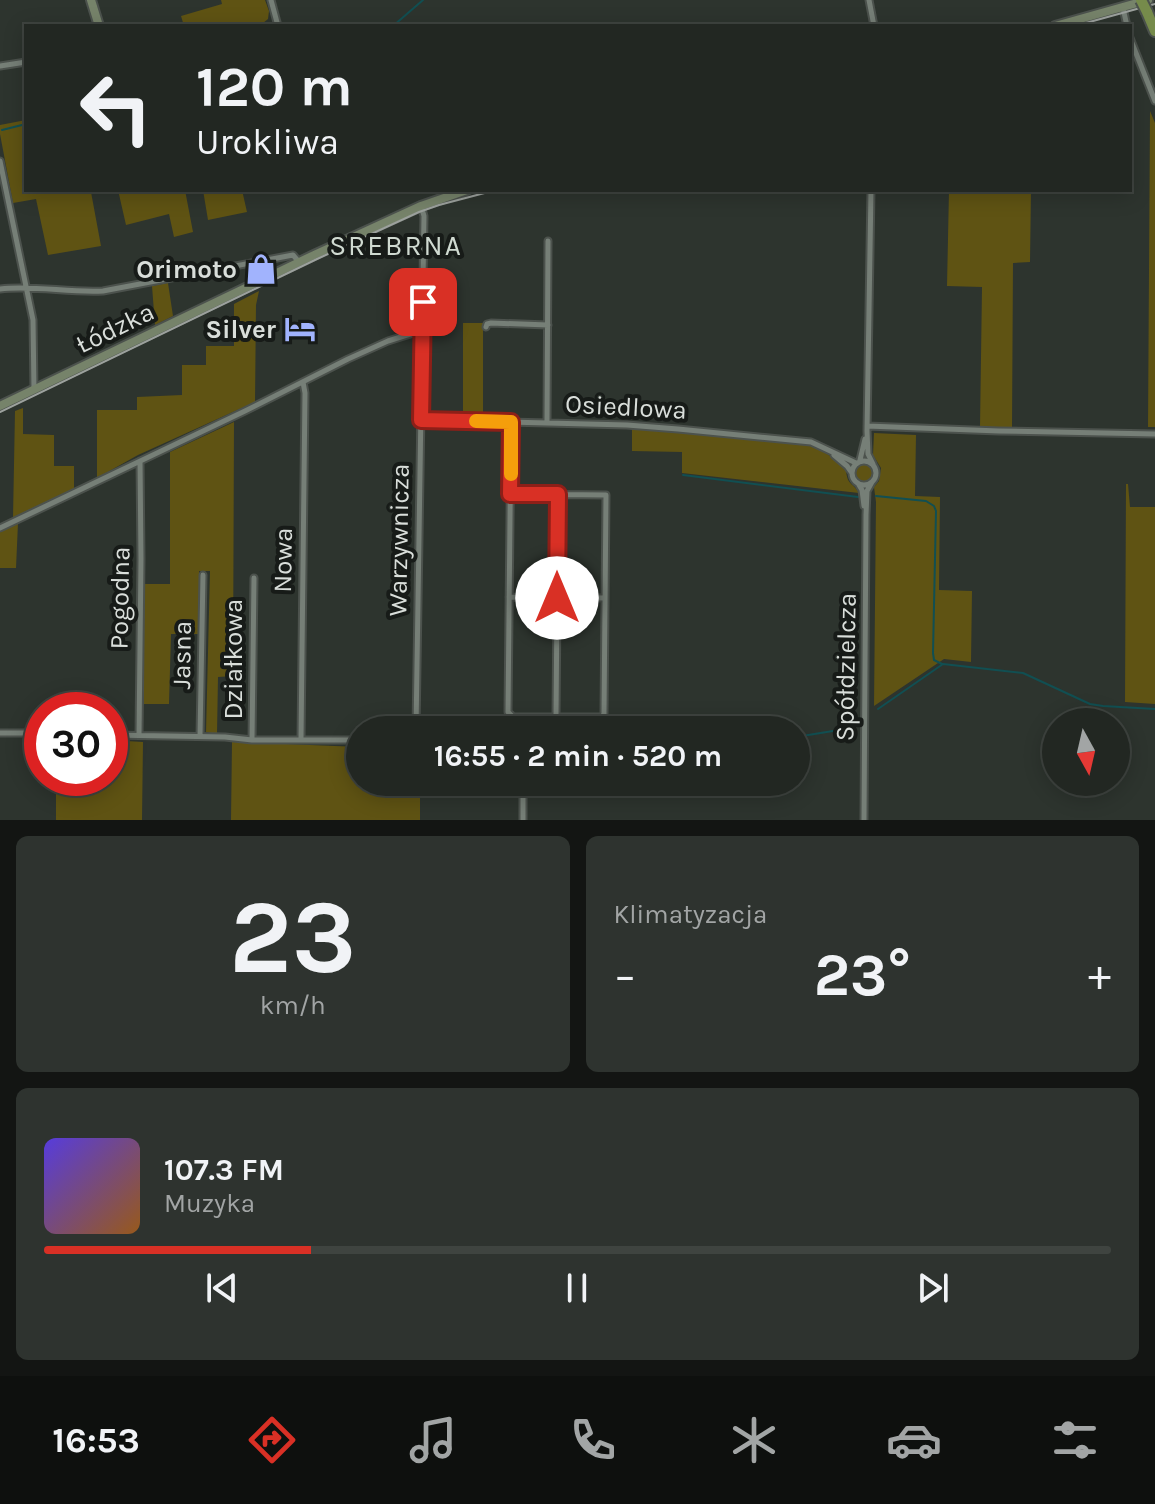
<!DOCTYPE html>
<html lang="pl">
<head>
<meta charset="utf-8">
<style>
	:root { --surface:#222722; --page:#2e332f; --text:#f1f3f6; --muted:#a2a5a5; --line:#3f4440; --accent:#d93025 }
	body { margin:0; font-family:Karla,sans-serif; background:var(--page); color:var(--text); height:100vh; display:flex; flex-direction:column; font-size:30px; white-space:nowrap }
	* { box-sizing:border-box; margin:0 }
	p { font-size:26px; color:var(--muted) }
	.icon { flex:none; width:44px; height:44px; fill:none; stroke:currentColor; stroke-width:2; stroke-linecap:round; stroke-linejoin:round }
	.map { position:relative; height:820px; overflow:hidden }
	.side { display:flex; flex-direction:column; gap:16px; padding:16px; background:#131513; flex:1 }
	.side>* { flex:none }
	.banner { position:absolute; left:24px; top:24px; width:1108px; height:168px; border-radius:0px; box-shadow:0 4px 20px #0003,0 0 0 2px var(--line); background:#222722; color:var(--text); overflow:hidden }
	.needle { width:52px; rotate:172deg }
	.controls { position:absolute; left:1042px; top:708px; display:grid; gap:16px }
	.controls a { display:grid; place-items:center; width:88px; height:88px; border-radius:50%; background:var(--surface); box-shadow:0 4px 20px #0003,0 0 0 2px var(--line); font-size:40px }
	.speed { position:absolute; left:24px; top:692px; display:flex; gap:16px; font-size:40px; font-weight:700; text-align:center }
	.speed>* { display:grid; place-content:center; width:104px; height:104px; border-radius:50%; background:var(--surface); box-shadow:0 4px 20px #0003,0 0 0 2px var(--line); line-height:1 }
	.speed .limit { border:12px solid #d22; background:#fff; color:#111 }
	.pin { position:absolute; display:grid; place-items:center; width:68px; height:68px; color:#fff; margin:-34px; border-radius:16px; box-shadow:0 4px 12px #0006 }
	.me { position:absolute; width:88px; margin:-44px; rotate:0deg; stroke-linejoin:round; filter:drop-shadow(0 0 6px #0008) }
	.turn { display:flex; align-items:center; gap:28px; height:168px; padding:0 40px; font-size:36px }
	.turn .icon { width:104px; height:104px; stroke-width:2.5 }
	.turn b { display:block; font-size:56px; line-height:68px }
	.big { font-size:60px; font-weight:700; line-height:1.1 }
	.side .widget { flex:1; display:flex; flex-direction:column; justify-content:center; gap:12px; min-width:0; padding:0 28px; border-radius:12px; background:var(--page) }
	.side .dial { align-items:center; gap:0 }
	.dial b { font-size:104px; line-height:1 }
	.song { display:flex; align-items:center; gap:24px }
	.cover { width:96px; height:96px; border-radius:12px; background:linear-gradient(135deg,hsl(250 70% 55%),hsl(30 70% 35%)) }
	.played { height:8px; border-radius:4px; background:linear-gradient(90deg,var(--accent) 25%,var(--line) 25%) }
	.keys { display:flex; justify-content:space-around; direction:ltr }
	.heat { display:flex; justify-content:space-between; align-items:center; font-size:44px; direction:ltr }
	.side .tiles { flex:1; display:grid; gap:16px; grid-template-columns:1fr 1fr }
	.widget:last-child { grid-column:span 2 }
	.trip { position:absolute; left:346px; top:716px; width:464px; height:80px; border-radius:40px; background:var(--surface); box-shadow:0 4px 20px #0003,0 0 0 2px var(--line); font-weight:700; line-height:80px; text-align:center }
	.tabs { display:flex; height:128px; justify-content:space-around; align-items:center; background:#0e100e; color:var(--muted) }
	.tabs .icon { width:56px; height:56px }
	.tabs .on { color:var(--accent) }
	.tabs b { font-size:36px; color:var(--text) }
	.map>svg:first-child { display:block }
	.green { fill:#5f5313 }
	.lines { fill:none; stroke-linecap:round; stroke-linejoin:round }
	.stream { stroke:#114f52; stroke-width:2 }
	.street-casing { stroke:#4c524d; stroke-width:9 }
	.secondary-casing { stroke:#4c524d; stroke-width:12 }
	.highway-casing { stroke:#4c524d; stroke-width:14 }
	.street { stroke:#767f77; stroke-width:5 }
	.secondary { stroke:#76836a; stroke-width:8 }
	.highway { stroke:#768b4b; stroke-width:10 }
	.tram { stroke:#9ca19d; stroke-width:2 }
	.highway-bridge-casing { stroke:#4c524d; stroke-width:14; stroke-linecap:butt }
	.highway-bridge { stroke:#768b4b; stroke-width:10 }
	.route-casing { stroke:#8d1f18; stroke-width:20 }
	.route { stroke:#d93025; stroke-width:14 }
	.slow { stroke:#f59e0b; stroke-width:14 }
	.labels { text-anchor:middle; dominant-baseline:central; stroke-width:8; stroke-linejoin:round; paint-order:stroke }
	.poi-label { font-size:26px; font-weight:bold; fill:#d9deda; stroke:#171b18; text-anchor:end }
	.street-label { font-size:26px; fill:#d9deda; stroke:#171b18 }
	.neighbourhood-label { font-size:28px; letter-spacing:2px; fill:#d0dad1; stroke:#171b18 }
</style>
</head>
<body>
<div class="map">
<svg width="1155" height="820" viewBox="0 0 1155 820">
	<rect width="100%" height="100%" fill="#2d342e"/>
	<!-- green -->
	<path class="green" d="M221,0H265L269,11L268,19L263,23L227,26H184L181,16L222,4Z
		M1150,111L1155,123V427H1148Z
		M26,120V190H99L91,192L101,246L48,255L36,199L13,203L0,134V125Z
		M118,190H185L193,232L174,237L169,214L126,225Z
		M203,190H242L247,212L208,220Z
		M949,190H1031L1030,262L1013,263L1012,427H980L982,287L947,286Z
		M168,283L173,316L155,325L152,286Z
		M259,291L256,305L255,402L138,455L97,478V410H137V397L182,395V365H206V346H234V304Z
		M463,323H483V417L463,416Z
		M23,408V434L54,435V466H74V489L13,518L15,411Z
		M234,422L233,676L218,677L217,734L206,732L210,571H199V634H171L169,704H144V584H170V452Z
		M632,428L814,446L842,463L841,465L846,469C847,486 853,482 859,493L682,473V452L632,451Z
		M874,433L916,435L915,496L940,497L939,590L972,591L971,662L944,659L874,706L876,502L874,487L879,481L881,468L873,455Z
		M856 473a9 9 0 1 1 18 0a9 9 0 1 1-18 0Z
		M1126,484H1128L1130,507H1155V704L1125,702Z
		M18,523L16,568H0V532Z
		M110,740L143,742L142,820H56V778H110Z
		M232,742L360,747V782H420V820H231Z"/>
	<g class="lines">
		<!-- stream -->
		<path class="stream" d="M393,26L423,0
			M2,130L26,124
			M683,475L858,497
			M876,496L926,501L934,506L936,511L933,653L934,660L942,664
			M878,709L943,664L1023,673L1090,704L1103,706L1155,709
			M628,728L676,730
			M796,737L839,730L858,719"/>
		<defs>
			<path id="street" d="M271,0L278,26
				M869,0L874,26
				M1123,8L1127,26
				M1130,38L1155,101
				M0,66L26,62
				M0,161L33,320L34,390
				M871,190L867,431L868,454L873,464
				M0,289C34,285 69,293 103,291L293,255L299,262
				M486,327L487,324L491,323L548,325
				M421,420L627,425L678,429L811,442L856,463
				M547,423L548,241
				M867,426L999,431L1155,434
				M834,455L847,466L852,473
				M860,460L865,439
				M852 473a12 12 0 1 1 24 0a12 12 0 1 1-24 0Z
				M859,485L862,490L864,506
				M510,494L606,495L604,714L602,717H513L508,712L511,422
				M0,528L245,411L348,359L388,341L423,330
				M509,597L605,598
				M556,716L558,494
				M416,730L424,216L421,206
				M0,733H42
				M110,735L225,737L252,740H360
				M139,735L141,559L140,461
				M200,736L203,575
				M301,739L305,393L303,382
				M252,740L254,578
				M523,820V782
				M864,820L866,515L867,491L872,482"/>
			<path id="secondary" d="M91,0L99,26
				M1055,26L1148,0
				M0,406L314,255L421,206L467,190"/>
			<path id="highway" d="M1147,12L1155,31"/>
		</defs>
		<!-- street casing -->
		<use href="#street" class="street-casing"/>
		<!-- secondary casing -->
		<use href="#secondary" class="secondary-casing"/>
		<!-- highway casing -->
		<use href="#highway" class="highway-casing"/>
		<!-- street -->
		<use href="#street" class="street"/>
		<!-- secondary -->
		<use href="#secondary" class="secondary"/>
		<!-- highway -->
		<use href="#highway" class="highway"/>
		<!-- tram -->
		<path class="tram" d="M1075,26L1155,4
			M0,412L317,259L419,212L439,205L496,190"/>
		<defs>
			<path id="highway-bridge" d="M1141,0L1147,12"/>
		</defs>
		<!-- highway-bridge casing -->
		<use href="#highway-bridge" class="highway-bridge-casing"/>
		<!-- highway-bridge -->
		<use href="#highway-bridge" class="highway-bridge"/>
	</g>
	<g class="lines">
		<defs>
			<path id="route" d="M423,302L421,420L511,422L510,494H558L557,598"/>
		</defs>
		<!-- route casing -->
		<use href="#route" class="route-casing"/>
		<!-- route -->
		<use href="#route" class="route"/>
		<!-- slow -->
		<path class="slow" d="M476,421L511,422V474"/>
	</g>
	<!-- icons -->
	<defs>
		<symbol id="shop-bare" viewBox="-9 -9 18 18"><path d="M-5-2.5h2.3a2.7 3.5 0 0 1 5.4 0H5L5.5 6h-11ZM-1.5-2.5h3a1.5 2.3 0 0 0-3 0Z" fill="#a1b3fd" stroke="#171b18" stroke-width="2.5" paint-order="stroke"/></symbol>
		<symbol id="hotel-bare" viewBox="-9 -9 18 18"><path d="M-6-4.5h1.5V1H6V5H4.5V3h-9V5H-6ZM-4 0a1.8 1.8 0 1 1 3.6 0ZM.5 0V-2.5h3Q6-2.5 6 0Z" fill="#a1b3fd" stroke="#171b18" stroke-width="2.5" paint-order="stroke"/></symbol>
	</defs>
	<g fill-rule="evenodd">
		<use href="#shop-bare" x="239" y="247" width="44" height="44"/>
		<use href="#hotel-bare" x="278" y="307" width="44" height="44"/>
	</g>
	<g class="labels">
		<!-- poi labels -->
		<g class="poi-label">
			<text x="237" y="269">Orimoto</text>
			<text x="276" y="329">Silver</text>
		</g>
		<!-- street labels -->
		<g class="street-label">
			<text transform="translate(115 328) rotate(-26)">Łódzka</text>
			<text transform="translate(626 407) rotate(3)">Osiedlowa</text>
			<text transform="translate(399 540) rotate(-89)">Warzywnicza</text>
			<text transform="translate(283 560) rotate(-89)">Nowa</text>
			<text transform="translate(120 598) rotate(-89)">Pogodna</text>
			<text transform="translate(182 655) rotate(-89)">Jasna</text>
			<text transform="translate(233 659) rotate(-90)">Działkowa</text>
			<text transform="translate(846 667) rotate(-89)">Spółdzielcza</text>
		</g>
		<!-- neighbourhood labels -->
		<g class="neighbourhood-label">
			<text x="396" y="245">SREBRNA</text>
		</g>
	</g>
</svg>
<div class="controls">
<a><svg class="needle" viewBox="-14 -14 28 28"><path d="M0-13l5 13h-10z" fill="#e53935"/><path d="M0 13l5-13h-10z" fill="#a2a5a5"/></svg></a>
</div>
<div class="speed"><div class="limit">30</div></div>
<div class="pin" style="left:423px;top:302px;background:#d93025"><svg class="icon" aria-label="arrive" viewBox="0 0 24 24"><path d="M6 21V4h12l-3 4 3 4H6"/></svg></div>
<svg class="me" style="left:557px;top:598px" viewBox="-20 -20 40 40"><circle r="19" fill="#fff"/><path d="M0-13L10 11 0 6-10 11z" fill="#d93025"/></svg>
<div class="trip">16:55 · 2 min · 520 m</div>
<div class="banner">
<div class="turn"><svg class="icon" aria-label="left" viewBox="0 0 24 24"><path d="M17 20v-9H6M10 6l-5 5 5 5"/></svg><div><b>120 m</b>Urokliwa</div></div>
</div>
</div>
<section class="side">
<div class="tiles">
<div class="widget dial"><b>23</b><p>km/h</p></div>
<div class="widget"><p>Klimatyzacja</p>
<div class="heat"><a>−</a><b class="big">23°</b><a>+</a></div>
</div>
<div class="widget">
<div class="song"><i class="cover"></i><div><b>107.3 FM</b><p>Muzyka</p></div></div>
<div class="played"></div>
<div class="keys"><svg class="icon" aria-label="previous" viewBox="0 0 24 24"><path d="M18 5L8 12l10 7zM5 5v14"/></svg><svg class="icon" aria-label="pause" viewBox="0 0 24 24"><path d="M8 5v14M16 5v14"/></svg><svg class="icon" aria-label="next" viewBox="0 0 24 24"><path d="M6 5l10 7-10 7zM19 5v14"/></svg></div>
</div>
</div>
</section>
<nav class="tabs">
<b>16:53</b>
<svg class="icon on" aria-label="directions" viewBox="0 0 24 24"><path d="M12 3l9 9-9 9-9-9zM9 14v-3h6M13 9l2 2-2 2"/></svg>
<svg class="icon" aria-label="music" viewBox="0 0 24 24"><path d="M9 18V5l10-2v13"/><circle cx="6" cy="18" r="3"/><circle cx="16" cy="16" r="3"/></svg>
<svg class="icon" aria-label="phone" viewBox="0 0 24 24"><path d="M5 4h4l2 5-3 2q2 4 5 5l2-3 5 2v4C11 20 4 13 5 4z"/></svg>
<svg class="icon" aria-label="climate" viewBox="0 0 24 24"><path d="M12 3v18M4 7l16 10M4 17L20 7"/></svg>
<svg class="icon" aria-label="car" viewBox="0 0 24 24"><path d="M5 17H2v-5l4-1 3-4h7l3 4 3 1v5h-3M9 17h6M6 11h13"/><circle cx="7" cy="17" r="2"/><circle cx="17" cy="17" r="2"/></svg>
<svg class="icon" aria-label="filters" viewBox="0 0 24 24"><path d="M4 7h16M4 17h16"/><circle cx="9" cy="7" r="2"/><circle cx="15" cy="17" r="2"/></svg>
</nav>
</body>
</html>
